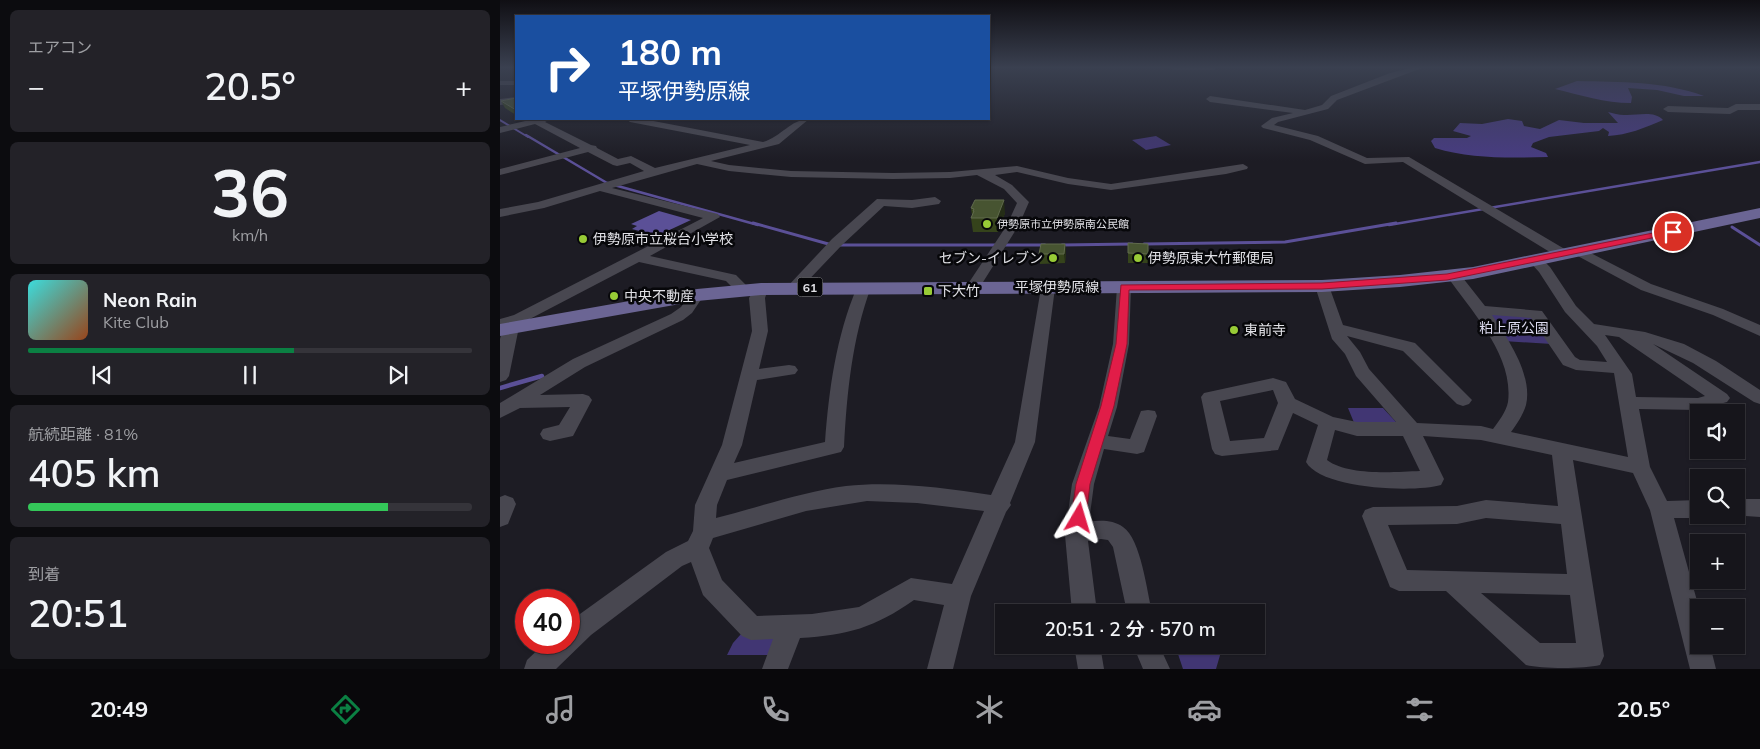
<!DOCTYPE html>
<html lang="ja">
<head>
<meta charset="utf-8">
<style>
	:root { --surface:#16151b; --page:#232228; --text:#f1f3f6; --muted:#9e9fa3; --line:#35343a; --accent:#0b8043 }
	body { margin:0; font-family:Mulish,"Noto Sans JP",sans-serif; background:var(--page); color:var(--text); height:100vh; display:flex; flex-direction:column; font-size:19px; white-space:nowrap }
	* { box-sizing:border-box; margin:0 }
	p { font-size:16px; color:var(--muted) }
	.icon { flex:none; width:28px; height:28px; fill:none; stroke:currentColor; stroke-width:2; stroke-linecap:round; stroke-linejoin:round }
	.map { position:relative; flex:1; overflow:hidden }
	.details { display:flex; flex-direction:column; gap:10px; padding:10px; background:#0c0c0f; width:500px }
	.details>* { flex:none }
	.hud { position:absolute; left:15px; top:15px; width:475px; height:105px; border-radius:0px; box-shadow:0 1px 4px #0004,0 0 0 1px var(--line); background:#1a4fa0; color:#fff; overflow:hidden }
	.buttons { position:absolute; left:1190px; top:404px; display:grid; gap:10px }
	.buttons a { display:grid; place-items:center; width:55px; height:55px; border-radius:0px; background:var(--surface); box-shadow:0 1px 4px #0004,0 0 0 1px var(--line); font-size:25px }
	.speed { position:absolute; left:15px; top:589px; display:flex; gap:10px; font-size:25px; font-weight:700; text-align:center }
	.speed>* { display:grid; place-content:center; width:65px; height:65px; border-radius:50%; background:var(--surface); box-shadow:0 1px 4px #0004,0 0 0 1px var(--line); line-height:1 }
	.speed .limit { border:8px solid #d22; background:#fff; color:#111 }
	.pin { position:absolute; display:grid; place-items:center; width:42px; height:42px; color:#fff; margin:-21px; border:2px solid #fff; border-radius:50%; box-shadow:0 1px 5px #0007 }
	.me { position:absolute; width:55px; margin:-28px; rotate:7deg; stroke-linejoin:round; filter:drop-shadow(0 0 4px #0008) }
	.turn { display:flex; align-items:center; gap:18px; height:105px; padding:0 20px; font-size:22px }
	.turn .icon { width:65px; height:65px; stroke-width:2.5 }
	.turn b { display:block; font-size:35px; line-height:42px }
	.big { font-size:38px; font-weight:600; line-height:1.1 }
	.details .widget { flex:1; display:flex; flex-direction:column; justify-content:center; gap:8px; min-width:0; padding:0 18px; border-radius:8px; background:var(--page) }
	.details .dial { align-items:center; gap:0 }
	.dial b { font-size:65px; line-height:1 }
	.song { display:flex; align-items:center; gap:15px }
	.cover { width:60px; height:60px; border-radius:8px; background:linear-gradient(135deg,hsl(180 70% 55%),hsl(20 70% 35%)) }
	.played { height:5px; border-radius:2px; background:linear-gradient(90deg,var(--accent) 60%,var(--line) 60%) }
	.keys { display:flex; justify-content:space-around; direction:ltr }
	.heat { display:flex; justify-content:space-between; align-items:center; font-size:28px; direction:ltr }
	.charge { height:8px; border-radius:4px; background:linear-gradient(90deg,#34c759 81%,var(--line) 0) }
	.trip { position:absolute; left:495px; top:604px; width:270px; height:50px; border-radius:0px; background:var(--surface); box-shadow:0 1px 4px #0004,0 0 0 1px var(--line); font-weight:600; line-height:50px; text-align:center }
	.dock { display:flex; height:80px; justify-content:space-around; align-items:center; background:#09080b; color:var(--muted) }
	.dock .icon { width:35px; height:35px }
	.dock .selected { color:var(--accent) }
	.dock b { font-size:22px; color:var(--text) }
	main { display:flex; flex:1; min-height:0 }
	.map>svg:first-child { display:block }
	.green { fill:#413673 }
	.forest { fill:#483c82 }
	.water { fill:#5b5097 }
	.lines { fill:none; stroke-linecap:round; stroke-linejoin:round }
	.stream-far3 { stroke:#5b5097; stroke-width:2 }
	.stream-far2 { stroke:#5b5097; stroke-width:2.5 }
	.stream-far1 { stroke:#5b5097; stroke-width:3 }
	.stream { stroke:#5b5097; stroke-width:4.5 }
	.minor { fill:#484750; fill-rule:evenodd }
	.major { fill:#6b6594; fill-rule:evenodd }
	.wall { fill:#35431b }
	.shaded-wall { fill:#242c16 }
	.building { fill:#475431; stroke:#606a4d }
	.route { fill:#e11d48; stroke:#92132f }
	.poi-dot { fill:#98cb36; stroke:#07070a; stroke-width:2 }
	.labels { text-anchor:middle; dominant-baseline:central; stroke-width:5; stroke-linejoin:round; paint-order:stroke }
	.far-poi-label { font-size:11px; fill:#e1e1e6; stroke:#07070a; text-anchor:start }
	.shield { fill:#07070a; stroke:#a0a0a4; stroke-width:1 }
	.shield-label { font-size:12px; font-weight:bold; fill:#e1e1e6 }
	.poi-label { font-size:14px; fill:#e1e1e6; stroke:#07070a; text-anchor:start }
	.street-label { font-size:14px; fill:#e1e1e6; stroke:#07070a }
	.park-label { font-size:14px; fill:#dcdaef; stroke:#07070a }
</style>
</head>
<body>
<main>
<section class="details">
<div class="widget"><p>エアコン</p>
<div class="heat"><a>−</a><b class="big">20.5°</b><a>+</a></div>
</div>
<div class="widget dial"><b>36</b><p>km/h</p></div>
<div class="widget">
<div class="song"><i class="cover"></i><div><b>Neon Rain</b><p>Kite Club</p></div></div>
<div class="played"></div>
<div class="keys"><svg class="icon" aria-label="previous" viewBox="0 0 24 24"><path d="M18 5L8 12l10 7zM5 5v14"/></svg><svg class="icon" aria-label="pause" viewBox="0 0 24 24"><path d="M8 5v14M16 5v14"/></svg><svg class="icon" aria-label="next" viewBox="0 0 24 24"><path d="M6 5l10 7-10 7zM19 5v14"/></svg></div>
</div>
<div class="widget"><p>航続距離 · 81%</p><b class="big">405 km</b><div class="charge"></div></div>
<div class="widget"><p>到着</p><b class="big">20:51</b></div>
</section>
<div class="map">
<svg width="1260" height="669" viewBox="0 0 1260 669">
	<rect width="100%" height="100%" fill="#1d1c24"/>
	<!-- green -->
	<path class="green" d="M656,136L671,145L646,150L632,140Z
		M1029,314L1052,344L1003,341L988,315Z
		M848,408H883L896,422L855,425Z
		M277,633L275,655H227L233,643L241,634Z
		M675,645H723L716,669H683Z"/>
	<!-- forest -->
	<path class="forest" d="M1077,81C1121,82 1163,81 1204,96H1184L1157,90L1128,88L1132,97L1131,103C1105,103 1080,95 1055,89Z
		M1108,112C1113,113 1119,115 1124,115C1136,116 1154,110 1163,120C1144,128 1128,135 1108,136L1109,132L1103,128L1099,131L1049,137L1033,143L1031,147L1046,153L1048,157C1010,158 971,159 935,148L931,141L934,138H967L971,136L953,131L960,123L982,124L1008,119L1022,121L1024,126L1040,129L1059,120L1084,123H1118Z"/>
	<!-- water -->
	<path class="water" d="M159,211L191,220L163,233L157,231L151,234L132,229L137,226L131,224Z"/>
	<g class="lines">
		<!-- stream-far3 -->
		<path class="stream-far3" d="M0,120L28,137"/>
		<!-- stream-far2 -->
		<path class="stream-far2" d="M26,135L107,183L258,225
			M889,225L1260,162"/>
		<!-- stream-far1 -->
		<path class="stream-far1" d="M253,223L332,245
			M1232,227L1260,245
			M644,244L785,242L896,223
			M339,245H545
			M562,245L632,244"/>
		<!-- stream -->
		<path class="stream" d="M0,388L42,376"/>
		<!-- minor -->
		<path class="minor" d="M670,68H717L713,70H674Z
			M911,68H922L837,100L828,109L778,122L774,125L818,136L867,158L909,157L1068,251L1070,254L1068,257H1058L903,162L865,164L810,140L763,128L761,126L772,118L793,113L710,102L706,99L710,96L805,110L822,105L831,96L890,73Z
			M0,81H16V85H0Z
			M16,97V103L0,105V99Z
			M1236,104H1260V110H1238L1230,114L1168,112L1163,109L1168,106L1228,108Z
			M34,119H50L45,122L91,145L96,146L97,148L118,159L131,156L155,168L250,145L130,122L126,119H143L263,142C281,137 291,119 309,119L279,144L211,161L229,165L291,171L393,173L450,172L517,166L568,178L611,184L743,164L748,167L747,169L726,174L611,190L568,184L517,172L495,175L512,185L529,202L519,225L478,290H468L466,287L507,225L517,203L504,189L477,175L450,178L393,179L291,177L229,171L197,164L112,188L218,214L220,217L150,256L236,275L246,285L241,294H231L229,291L231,286L226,281L139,262L26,321L17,324L19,327L9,376L6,380L0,382V339L3,328L0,329V319L14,315L203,218L100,191L44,208L0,217V209L38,202L144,171L130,163L117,166L113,165L88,152L0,175V169L80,148L35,124L0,133V127Z
			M435,197L441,201L439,204L412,208L384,206L342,245L299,290H289L287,287L332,239L377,199L412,200Z
			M1079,247L1151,284L1223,309L1260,325V336L1213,315L1141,290L1074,254L1072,251Z
			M1035,256L1040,257L1050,267L1076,306L1094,324L1145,332L1184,344L1216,361L1260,390V404L1254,402L1193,363L1153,344L1227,394L1230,398L1227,402L1198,410L1139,409L1150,467L1167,501L1199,500V515H1207L1199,518H1174L1199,608V645H1210L1216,669H1190L1150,510L1133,473L1073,460L1104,656L1100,665C1084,669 1042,669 1026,665L946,591H899L890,587L862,516L865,510L873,507L957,506L986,500L1058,506L1052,455L981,440L923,436L944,479L941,485C914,493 821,489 806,462L818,425L793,413L778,450L722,456L715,454L712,449L701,397L704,393L773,378L786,382L795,399L833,417L857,422H896L856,376L845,354L832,339L815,286L817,283H827L829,286L843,325L915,343L972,400L969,404L963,406L957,404L903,351L847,336L860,352L869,369L917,423L981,426L993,429C999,421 1006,412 1008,402C1014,355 971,311 947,276L949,273H959L985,306L1042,311L1075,357L1080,360L1107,362L1097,346L1065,312L1039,272L1028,260ZM992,315L1031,318L1063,365L1076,370L1114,373L1128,457L1011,432C1017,424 1023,415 1026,405C1033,375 1008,339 992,315ZM1105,335L1119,337L1205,396L1198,398L1136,397L1132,374ZM773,390L778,403L764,438L730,441L720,401ZM835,430L857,436H903L920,471C894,472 848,476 827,460ZM986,518L1061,524L1067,574L907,570L888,525L957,524ZM981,593L1070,595L1076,643H1040Z
			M364,283L369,284L371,287C352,339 347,392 344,447L341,452L227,480L217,505L216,518C259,507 302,492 346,486C394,481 444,488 491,495L515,442L541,288L543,285H553L555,288L535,442L510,503L511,505L506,512L471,596L453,669H427L444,605L414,600C374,628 348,635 300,638L288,669H262L273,639L251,640L242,636L203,595L191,562L182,566L91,635L56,669H24L27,660L46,642H69V622L73,619L166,552L188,541L193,531L195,505L222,445L252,331L249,298L256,286H266L268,289L265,298L268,331L259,369L289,365L295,366L298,370L295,374L257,380L242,445L234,463L325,442C329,389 336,337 357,287L359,284ZM367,501L417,503L484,511L452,584L411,578L359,607L312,614L257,616L222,580L209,548L213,538L306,511Z
			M624,283L629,284L631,287L629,344L617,407L608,436L630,439L641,411L648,410L655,411L657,416L644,452L637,454L604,449L594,484L589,522C600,520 613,520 623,527C641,539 647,592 652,612H627L613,547L608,540L601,539L588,541L597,612H572L565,535L572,484L599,407L613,344L617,287L619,284Z
			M197,291L202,292L204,295L192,313L183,320L85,367L40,395L83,394L89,396L92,400L73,436L50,441L43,439L40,434L43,429L59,425L70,407L20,408L0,418V403L73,359L171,314L181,307L192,292Z
			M5,495L13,498L16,504L8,524L0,527V497Z
			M1236,499H1260V517L1231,515H1236Z
			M574,645H600L604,669H578Z
			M633,645H659L670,669H643Z"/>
		<!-- major -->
		<path class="major" d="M1260,208V218L973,279L900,287L822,292L261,295L197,301L0,336V324L197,289L261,283L822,280L900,275L973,267Z"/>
	</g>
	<!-- wall -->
	<path class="wall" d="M16,98V115L5,108L1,101Z
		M471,208L505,213L498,232H473L471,218L472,215Z
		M628,243L648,244V263H628Z
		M565,244L566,253L565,263L540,264L539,254Z"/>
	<!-- shaded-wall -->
	<path class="shaded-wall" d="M504,200L505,213L498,232L497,218Z
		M565,244L566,253L565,263L564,254Z"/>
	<!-- building -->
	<path class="building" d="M16,98V110L1,101Z
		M475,200H504L497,218H471L474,211H473L474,209L471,208Z
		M628,243L648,244V254L628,253Z
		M541,244H565L564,254H539Z"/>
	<!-- sky -->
	<linearGradient id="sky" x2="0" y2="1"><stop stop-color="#100f14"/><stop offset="0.42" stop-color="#3a4050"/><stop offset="1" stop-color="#3a4050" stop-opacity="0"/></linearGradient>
	<rect width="1260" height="161" fill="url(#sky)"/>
	<!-- route -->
	<path class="route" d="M1173,229L1178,232L1176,233L947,280L822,289L629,290L627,344L614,406L590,484L586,518L584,522L579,524L573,522L571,518L576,484L601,406L616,344L621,285L822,283L947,274Z"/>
	<!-- markers -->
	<g class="poi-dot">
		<circle cx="487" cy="224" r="5"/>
		<circle cx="83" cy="239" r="5"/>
		<circle cx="553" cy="258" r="5"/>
		<circle cx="638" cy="258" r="5"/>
		<rect x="423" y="286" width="10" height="10" rx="2.5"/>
		<circle cx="114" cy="296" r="5"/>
		<circle cx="734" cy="330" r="5"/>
	</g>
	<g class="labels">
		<!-- far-poi labels -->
		<g class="far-poi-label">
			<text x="497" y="224">伊勢原市立伊勢原南公民館</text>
		</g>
		<!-- shield labels -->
		<rect class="shield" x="297.5" y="277.5" width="25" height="19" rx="4"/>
		<g class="shield-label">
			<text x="310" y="287">61</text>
		</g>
		<!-- poi labels -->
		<g class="poi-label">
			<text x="93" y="239">伊勢原市立桜台小学校</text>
			<text x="543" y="258" text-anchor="end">セブン-イレブン</text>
			<text x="648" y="258">伊勢原東大竹郵便局</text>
			<text x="438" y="291">下大竹</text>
			<text x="124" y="296">中央不動産</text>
			<text x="744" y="330">東前寺</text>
		</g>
		<!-- street labels -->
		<g class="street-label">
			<text x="557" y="287">平塚伊勢原線</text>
		</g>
		<!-- park labels -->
		<g class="park-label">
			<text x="1014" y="328">粕上原公園</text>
		</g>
	</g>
</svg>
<div class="buttons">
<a><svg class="icon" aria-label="sound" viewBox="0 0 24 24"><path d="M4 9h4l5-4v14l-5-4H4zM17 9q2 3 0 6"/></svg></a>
<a><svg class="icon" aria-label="search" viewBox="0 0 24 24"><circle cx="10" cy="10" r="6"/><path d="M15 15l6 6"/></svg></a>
<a>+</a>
<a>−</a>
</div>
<div class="speed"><div class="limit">40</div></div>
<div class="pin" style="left:1173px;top:232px;background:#d93025"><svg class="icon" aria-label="arrive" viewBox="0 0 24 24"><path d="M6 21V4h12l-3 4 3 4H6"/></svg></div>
<svg class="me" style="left:579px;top:518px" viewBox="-20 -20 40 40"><path d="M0-17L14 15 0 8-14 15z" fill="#e11d48" stroke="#fff" stroke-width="4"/></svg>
<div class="trip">20:51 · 2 分 · 570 m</div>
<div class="hud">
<div class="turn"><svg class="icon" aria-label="right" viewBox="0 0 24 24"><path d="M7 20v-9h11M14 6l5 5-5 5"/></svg><div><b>180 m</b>平塚伊勢原線</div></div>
</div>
</div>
</main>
<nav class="dock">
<b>20:49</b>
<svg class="icon selected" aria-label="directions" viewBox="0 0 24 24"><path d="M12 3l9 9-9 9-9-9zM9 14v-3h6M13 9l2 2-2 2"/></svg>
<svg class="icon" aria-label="music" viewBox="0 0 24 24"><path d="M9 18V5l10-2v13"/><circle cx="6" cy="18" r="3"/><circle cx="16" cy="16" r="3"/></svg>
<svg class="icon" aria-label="phone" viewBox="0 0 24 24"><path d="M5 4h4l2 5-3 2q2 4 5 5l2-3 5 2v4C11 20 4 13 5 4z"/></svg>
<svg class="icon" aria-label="climate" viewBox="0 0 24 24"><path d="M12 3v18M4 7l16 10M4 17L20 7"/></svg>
<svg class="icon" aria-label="car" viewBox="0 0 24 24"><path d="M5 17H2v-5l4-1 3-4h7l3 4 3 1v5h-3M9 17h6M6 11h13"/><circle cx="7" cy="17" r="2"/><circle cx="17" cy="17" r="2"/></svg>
<svg class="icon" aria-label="filters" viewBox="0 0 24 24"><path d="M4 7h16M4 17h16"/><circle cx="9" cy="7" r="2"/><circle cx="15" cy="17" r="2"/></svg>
<b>20.5°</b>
</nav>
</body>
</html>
